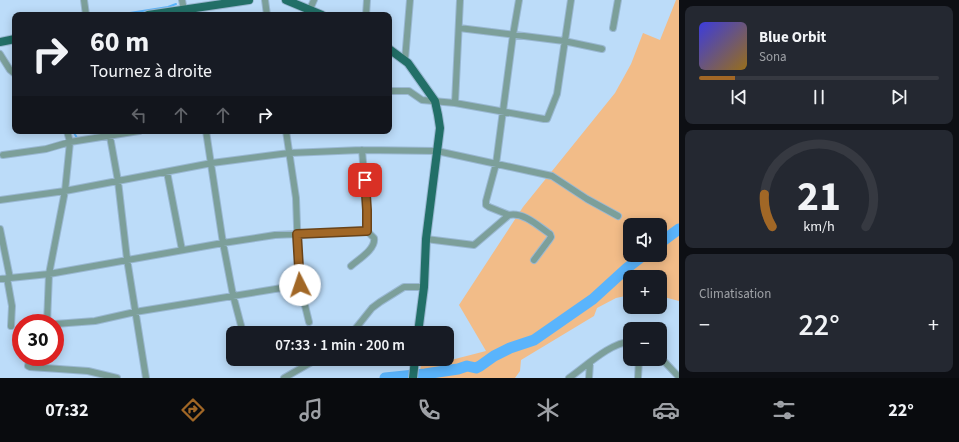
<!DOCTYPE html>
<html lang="fr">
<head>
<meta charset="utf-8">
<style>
	:root { --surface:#171b24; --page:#242831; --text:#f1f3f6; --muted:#9ea1a6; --line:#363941; --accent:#a16726 }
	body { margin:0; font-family:"Source Sans 3",sans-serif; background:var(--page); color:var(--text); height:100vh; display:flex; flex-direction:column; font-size:15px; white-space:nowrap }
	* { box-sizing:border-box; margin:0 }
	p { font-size:13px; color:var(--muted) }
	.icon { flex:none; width:22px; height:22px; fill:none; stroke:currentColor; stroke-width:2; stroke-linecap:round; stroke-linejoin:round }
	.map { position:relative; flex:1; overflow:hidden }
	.drawer { display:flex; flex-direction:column; gap:6px; padding:6px; background:#0d0f14; width:280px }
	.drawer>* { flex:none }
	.guide { position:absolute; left:12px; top:12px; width:380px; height:122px; border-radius:8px; box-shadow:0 2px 10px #0003; background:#171b24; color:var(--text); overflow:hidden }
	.tools { position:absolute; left:623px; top:218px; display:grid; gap:8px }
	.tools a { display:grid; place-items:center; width:44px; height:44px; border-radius:8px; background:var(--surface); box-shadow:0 2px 10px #0003; font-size:20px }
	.speed { position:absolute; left:12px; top:314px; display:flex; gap:8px; font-size:20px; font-weight:700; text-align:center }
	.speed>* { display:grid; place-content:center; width:52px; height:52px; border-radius:50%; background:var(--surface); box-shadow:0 2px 10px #0003; line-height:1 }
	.speed .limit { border:6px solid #d22; background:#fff; color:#111 }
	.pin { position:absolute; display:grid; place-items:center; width:34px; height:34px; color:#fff; margin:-17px; border-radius:8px; box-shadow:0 2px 6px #0006 }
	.me { position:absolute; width:44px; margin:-22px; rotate:356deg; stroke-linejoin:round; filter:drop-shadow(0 0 3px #0008) }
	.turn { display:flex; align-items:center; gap:14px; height:84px; padding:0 12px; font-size:18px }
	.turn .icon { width:52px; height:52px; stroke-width:2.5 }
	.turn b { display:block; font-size:28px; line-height:34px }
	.lanes { display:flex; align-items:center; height:38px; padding:0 12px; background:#0003; justify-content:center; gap:20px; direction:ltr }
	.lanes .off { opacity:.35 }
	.big { font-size:30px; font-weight:600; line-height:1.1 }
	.drawer .widget { flex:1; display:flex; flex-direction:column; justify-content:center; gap:6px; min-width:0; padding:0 14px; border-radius:8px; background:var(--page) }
	.drawer .dial { align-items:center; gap:0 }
	.dial svg { height:104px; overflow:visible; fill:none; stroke:var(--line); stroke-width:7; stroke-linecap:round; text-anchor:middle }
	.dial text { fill:var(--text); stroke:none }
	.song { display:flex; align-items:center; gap:12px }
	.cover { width:48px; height:48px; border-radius:6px; background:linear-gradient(135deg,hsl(240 70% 55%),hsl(40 70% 35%)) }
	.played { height:4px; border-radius:2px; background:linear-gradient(90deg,var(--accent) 15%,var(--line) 15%) }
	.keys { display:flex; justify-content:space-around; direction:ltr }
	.heat { display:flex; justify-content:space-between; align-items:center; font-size:22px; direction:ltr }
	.trip { position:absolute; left:226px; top:326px; width:228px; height:40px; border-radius:8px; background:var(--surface); box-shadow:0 2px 10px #0003; font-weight:600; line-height:40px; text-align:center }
	.dock { display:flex; height:64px; justify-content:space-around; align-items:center; background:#090b0e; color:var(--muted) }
	.dock .icon { width:28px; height:28px }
	.dock .on { color:var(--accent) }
	.dock b { font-size:18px; color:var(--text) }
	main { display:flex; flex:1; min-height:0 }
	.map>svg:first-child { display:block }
	.green { fill:#f2bc88; fill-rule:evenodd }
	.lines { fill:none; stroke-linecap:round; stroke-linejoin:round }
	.stream { stroke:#5ab4fc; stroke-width:2 }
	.river { stroke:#5ab4fc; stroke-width:11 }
	.minor-casing { stroke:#9ab8d2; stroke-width:8 }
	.major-casing { stroke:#9ab8d2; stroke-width:10 }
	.minor { stroke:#7c9f9a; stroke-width:6 }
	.major { stroke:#226f67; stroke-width:8 }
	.route-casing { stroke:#694319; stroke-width:10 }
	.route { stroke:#a16726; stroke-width:7 }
</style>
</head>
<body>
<main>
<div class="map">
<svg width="679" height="378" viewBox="0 0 679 378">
	<rect width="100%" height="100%" fill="#bcdcf9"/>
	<!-- green -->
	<path class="green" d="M676,0H679V301L660,296V277H630V295L616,298L597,308L594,316L521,360L520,371L515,378H419L421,364L451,360L486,351L459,305L523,207L615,93L631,64L643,33L660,40ZM630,225H660V255H630Z"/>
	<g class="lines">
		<!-- stream -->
		<path class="stream" d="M117,15L168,7L176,4
			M73,131L77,138"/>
		<!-- river -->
		<path class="river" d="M660,243L679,229
			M385,378L425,374L458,369L467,366L476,368L480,366L494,356L510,348L534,340L593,299L627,268L644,255"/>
		<defs>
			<path id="minor" d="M84,0L86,15
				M182,0L185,15
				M265,0L267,15
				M310,9L314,0
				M366,15L367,0
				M459,28L564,41L602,49
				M613,28L618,0
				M0,54L10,70L15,74
				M405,60L410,0
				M389,91H409L422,100L455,103L544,119H547L557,94L571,0
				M455,103L460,0
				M109,131L118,181L127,259L146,378
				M206,131L223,243L233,295L243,333
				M286,131L296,198L299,281L309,322
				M362,150L367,210V231
				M3,155L46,149L70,142L139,131
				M167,172L182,250
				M0,200L65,191L212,163L289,153L362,150L437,151L552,176L587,199L618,216
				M509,215L489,207L486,205V201L496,164L513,35L519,0
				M0,229L10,278
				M426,239L474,245L509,215C524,212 538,226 550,234L551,237L549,240L534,260
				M351,266C359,259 376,249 374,238L367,231
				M7,278L12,306L11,326
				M0,279L49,274L223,243L275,235L367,231
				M47,323L49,274L65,191L70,142L67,131
				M55,324L95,321L135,312L300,285
				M352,333L372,308L380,302L404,287H424
				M30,357L28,366L30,367L88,371L117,378
				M660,357L679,377
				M284,378L317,359
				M569,378C585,367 611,342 630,342
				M589,378L590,363
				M638,378L639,359"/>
			<path id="major" d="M286,0L322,15
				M148,15L249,0
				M0,42L15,39
				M389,49L408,63L435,101L438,115L440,128L426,239L424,287L418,333
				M413,378L415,359"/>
		</defs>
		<!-- minor casing -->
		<use href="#minor" class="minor-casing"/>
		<!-- major casing -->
		<use href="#major" class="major-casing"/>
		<!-- minor -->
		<use href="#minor" class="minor"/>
		<!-- major -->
		<use href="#major" class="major"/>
	</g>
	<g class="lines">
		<defs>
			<path id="route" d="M300,285L297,234L367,231V210L365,180"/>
		</defs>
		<!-- route casing -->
		<use href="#route" class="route-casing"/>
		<!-- route -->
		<use href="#route" class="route"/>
	</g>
</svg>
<div class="tools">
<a><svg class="icon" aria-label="sound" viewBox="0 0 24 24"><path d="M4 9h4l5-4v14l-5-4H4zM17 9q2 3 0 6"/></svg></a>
<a>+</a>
<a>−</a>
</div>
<div class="speed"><div class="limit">30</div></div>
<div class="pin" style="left:365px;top:180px;background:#d93025"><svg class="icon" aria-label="arrive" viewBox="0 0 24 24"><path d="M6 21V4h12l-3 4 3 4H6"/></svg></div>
<svg class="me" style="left:300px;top:285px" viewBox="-20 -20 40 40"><circle r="19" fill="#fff"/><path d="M0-13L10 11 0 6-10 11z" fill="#a16726"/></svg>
<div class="trip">07:33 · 1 min · 200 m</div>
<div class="guide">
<div class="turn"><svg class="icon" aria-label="right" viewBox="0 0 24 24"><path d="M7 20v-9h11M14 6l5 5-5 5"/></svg><div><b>60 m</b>Tournez à droite</div></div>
<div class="lanes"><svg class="icon off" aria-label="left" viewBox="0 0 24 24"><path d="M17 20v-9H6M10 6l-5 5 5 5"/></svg><svg class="icon off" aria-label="ahead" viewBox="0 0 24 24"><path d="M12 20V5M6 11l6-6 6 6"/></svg><svg class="icon off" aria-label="ahead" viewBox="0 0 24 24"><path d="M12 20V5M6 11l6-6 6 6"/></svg><svg class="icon" aria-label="right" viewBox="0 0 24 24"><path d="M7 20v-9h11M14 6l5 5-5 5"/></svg></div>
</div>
</div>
<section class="drawer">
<div class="widget">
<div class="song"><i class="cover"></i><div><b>Blue Orbit</b><p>Sona</p></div></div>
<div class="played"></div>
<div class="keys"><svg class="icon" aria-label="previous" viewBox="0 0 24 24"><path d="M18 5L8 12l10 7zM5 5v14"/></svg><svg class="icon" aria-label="pause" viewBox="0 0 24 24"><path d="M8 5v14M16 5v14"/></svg><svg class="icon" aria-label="next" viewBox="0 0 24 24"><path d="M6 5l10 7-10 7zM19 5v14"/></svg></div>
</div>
<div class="widget dial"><svg viewBox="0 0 100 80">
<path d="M14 69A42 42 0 1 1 86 69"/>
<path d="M14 69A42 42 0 0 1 8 44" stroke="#a16726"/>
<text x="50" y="56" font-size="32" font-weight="700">21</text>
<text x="50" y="72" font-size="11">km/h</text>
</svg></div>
<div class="widget"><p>Climatisation</p>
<div class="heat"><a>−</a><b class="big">22°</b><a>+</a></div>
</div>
</section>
</main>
<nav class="dock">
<b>07:32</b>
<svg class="icon on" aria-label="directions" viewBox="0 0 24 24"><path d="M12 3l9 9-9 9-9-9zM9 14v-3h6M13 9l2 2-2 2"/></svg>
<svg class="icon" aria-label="music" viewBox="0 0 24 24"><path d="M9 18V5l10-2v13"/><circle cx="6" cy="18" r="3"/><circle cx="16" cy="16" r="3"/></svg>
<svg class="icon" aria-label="phone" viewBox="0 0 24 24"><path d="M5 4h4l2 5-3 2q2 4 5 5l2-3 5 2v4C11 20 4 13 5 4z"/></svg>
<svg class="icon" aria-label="climate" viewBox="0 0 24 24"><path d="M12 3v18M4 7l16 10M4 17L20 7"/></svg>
<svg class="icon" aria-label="car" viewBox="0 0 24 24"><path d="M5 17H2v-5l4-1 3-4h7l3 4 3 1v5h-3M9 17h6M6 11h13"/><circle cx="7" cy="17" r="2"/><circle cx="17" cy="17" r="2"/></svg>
<svg class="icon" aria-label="filters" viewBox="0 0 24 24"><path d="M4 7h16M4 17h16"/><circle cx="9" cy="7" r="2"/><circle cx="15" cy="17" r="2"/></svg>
<b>22°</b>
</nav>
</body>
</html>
